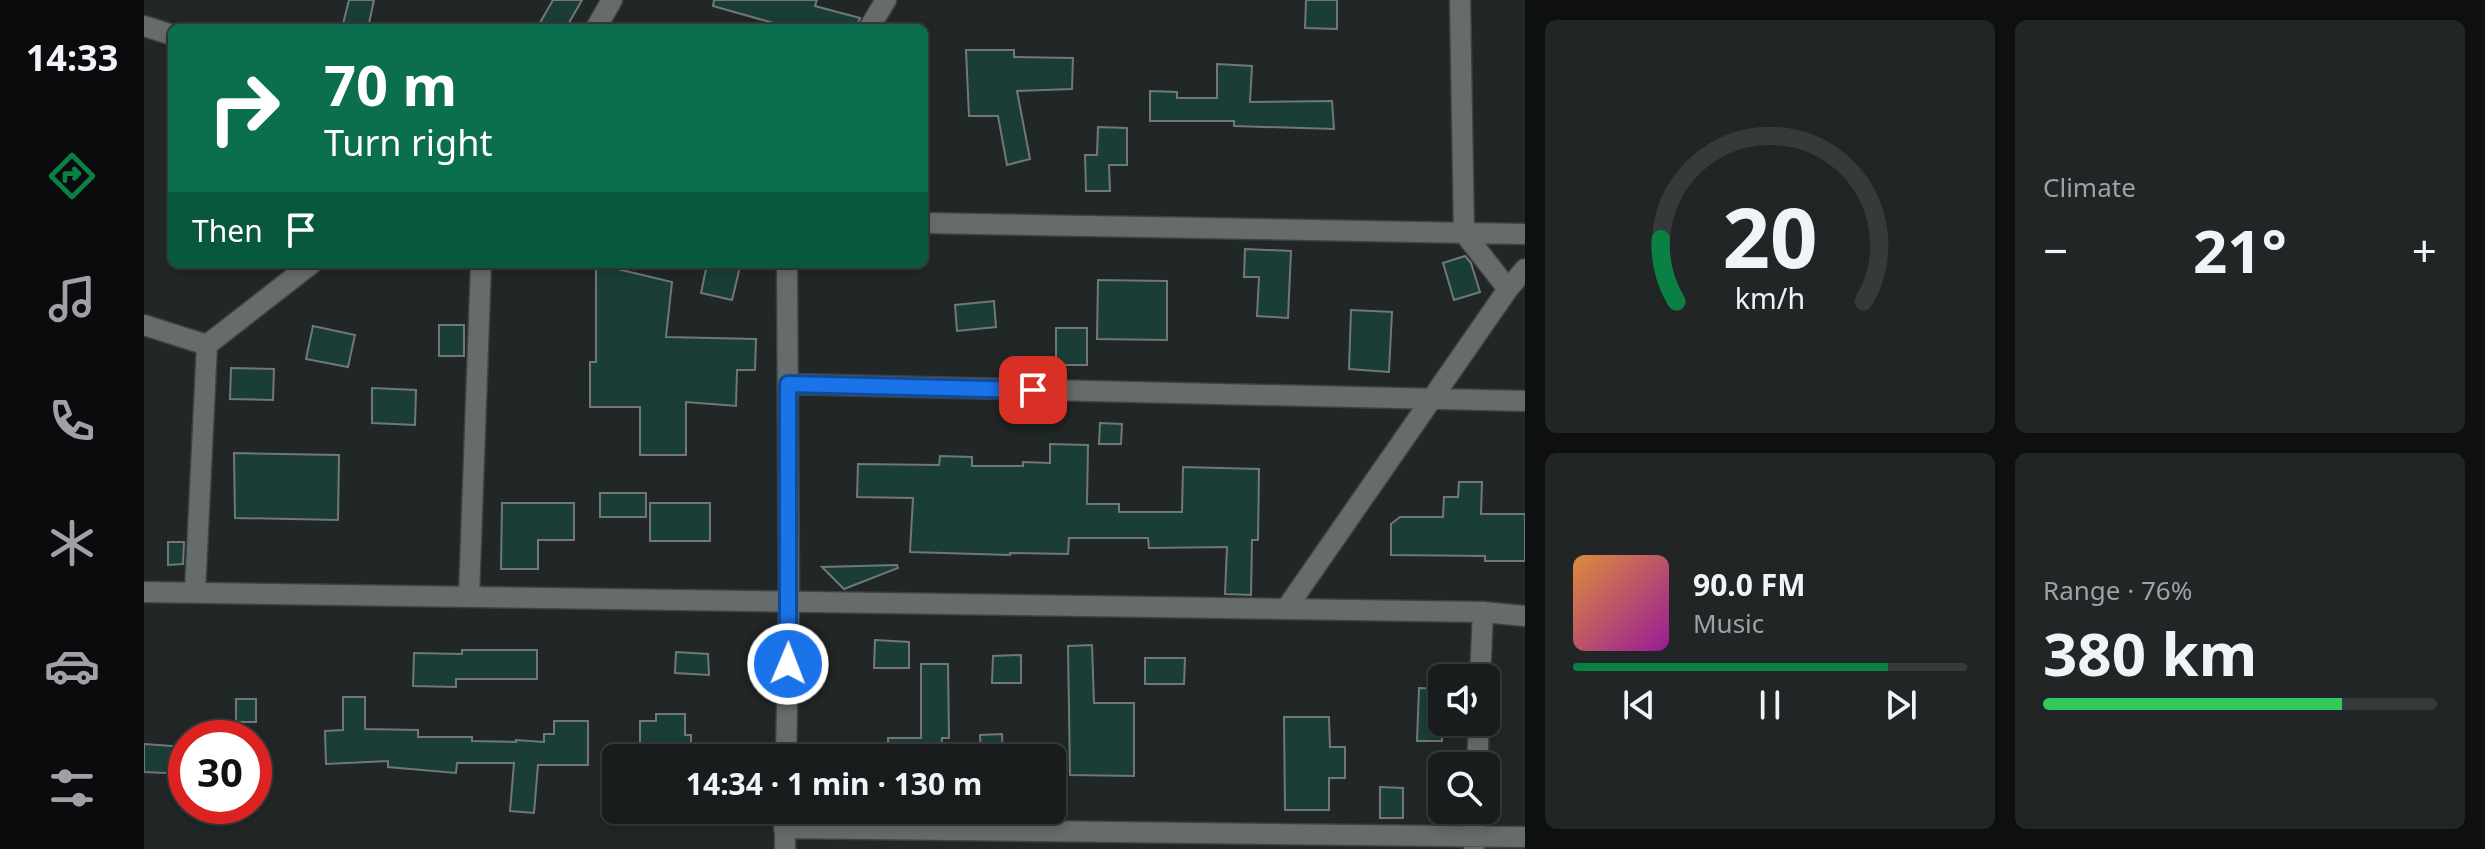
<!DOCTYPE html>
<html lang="en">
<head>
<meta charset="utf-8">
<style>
	:root { --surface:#191c1d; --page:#222526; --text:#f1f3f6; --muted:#9fa1a4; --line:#373a3b; --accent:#0b8043 }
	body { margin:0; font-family:"Noto Sans",sans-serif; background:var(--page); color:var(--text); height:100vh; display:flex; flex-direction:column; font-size:30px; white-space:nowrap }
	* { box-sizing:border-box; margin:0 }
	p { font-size:26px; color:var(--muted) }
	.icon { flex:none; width:44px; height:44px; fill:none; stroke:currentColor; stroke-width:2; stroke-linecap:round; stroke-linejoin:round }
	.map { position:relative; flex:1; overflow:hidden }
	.side { display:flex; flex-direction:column; gap:20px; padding:20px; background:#0e0f10; width:960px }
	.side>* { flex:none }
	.top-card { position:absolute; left:24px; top:24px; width:760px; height:244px; border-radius:12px; box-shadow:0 4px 12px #0003,0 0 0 2px var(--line); background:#0b6e4f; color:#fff; overflow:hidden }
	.tools { position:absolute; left:1284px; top:664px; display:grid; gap:16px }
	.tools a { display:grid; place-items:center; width:72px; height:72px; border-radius:12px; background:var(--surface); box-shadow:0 4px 12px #0003,0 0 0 2px var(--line); font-size:40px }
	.speed { position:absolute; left:24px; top:720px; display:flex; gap:16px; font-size:40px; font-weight:700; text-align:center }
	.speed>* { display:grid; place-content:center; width:104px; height:104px; border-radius:50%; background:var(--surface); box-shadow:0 4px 12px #0003,0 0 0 2px var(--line); line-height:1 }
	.speed .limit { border:12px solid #d22; background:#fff; color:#111 }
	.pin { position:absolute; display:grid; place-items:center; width:68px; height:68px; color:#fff; margin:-34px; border-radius:16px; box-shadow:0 4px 12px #0006 }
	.me { position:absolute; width:88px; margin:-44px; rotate:1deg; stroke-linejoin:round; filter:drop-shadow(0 0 6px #0008) }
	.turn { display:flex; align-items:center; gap:28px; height:168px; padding:0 24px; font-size:36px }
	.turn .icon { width:104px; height:104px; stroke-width:2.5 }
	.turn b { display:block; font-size:56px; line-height:68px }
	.then { display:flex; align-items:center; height:76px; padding:0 24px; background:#0003; gap:16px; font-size:30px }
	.big { font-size:60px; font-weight:700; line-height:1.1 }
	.side .widget { flex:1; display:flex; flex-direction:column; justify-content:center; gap:12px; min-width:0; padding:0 28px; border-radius:12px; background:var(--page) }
	.side .dial { align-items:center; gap:0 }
	.dial svg { height:208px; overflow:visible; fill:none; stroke:var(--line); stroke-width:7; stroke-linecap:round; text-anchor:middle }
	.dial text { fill:var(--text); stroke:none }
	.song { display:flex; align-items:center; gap:24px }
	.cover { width:96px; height:96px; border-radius:12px; background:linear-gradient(135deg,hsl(30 70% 55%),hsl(300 70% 35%)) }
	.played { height:8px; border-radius:4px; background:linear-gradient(90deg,var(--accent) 80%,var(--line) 80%) }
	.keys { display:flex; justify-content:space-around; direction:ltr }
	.heat { display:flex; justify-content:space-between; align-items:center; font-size:44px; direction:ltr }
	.charge { height:12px; border-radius:6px; background:linear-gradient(90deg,#34c759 76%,var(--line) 0) }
	.side .tiles { flex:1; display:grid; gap:20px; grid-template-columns:repeat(2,1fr) }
	.trip { position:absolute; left:458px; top:744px; width:464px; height:80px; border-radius:12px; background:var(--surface); box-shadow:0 4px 12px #0003,0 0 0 2px var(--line); font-weight:700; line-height:80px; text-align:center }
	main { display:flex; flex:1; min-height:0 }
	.tab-bar { display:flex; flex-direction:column; width:144px; justify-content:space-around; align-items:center; background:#0a0b0c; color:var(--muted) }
	.tab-bar .icon { width:56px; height:56px }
	.tab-bar .current { color:var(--accent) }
	.tab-bar b { font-size:36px; color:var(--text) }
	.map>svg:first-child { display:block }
	.building { fill:#1a3e37; stroke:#727776; stroke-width:2 }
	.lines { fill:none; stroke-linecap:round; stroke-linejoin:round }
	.minor-casing { stroke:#3d4142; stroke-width:23 }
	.tertiary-casing { stroke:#3d4142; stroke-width:23 }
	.minor { stroke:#666b6c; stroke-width:20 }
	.tertiary { stroke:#666b6c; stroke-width:20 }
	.route-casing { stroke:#114b97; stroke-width:20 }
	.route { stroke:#1a73e8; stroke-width:14 }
</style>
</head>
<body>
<main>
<nav class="tab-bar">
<b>14:33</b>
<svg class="icon current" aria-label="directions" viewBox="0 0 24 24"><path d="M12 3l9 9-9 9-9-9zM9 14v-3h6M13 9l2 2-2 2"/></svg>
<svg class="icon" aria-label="music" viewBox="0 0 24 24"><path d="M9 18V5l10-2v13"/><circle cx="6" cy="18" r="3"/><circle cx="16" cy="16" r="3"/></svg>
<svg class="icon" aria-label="phone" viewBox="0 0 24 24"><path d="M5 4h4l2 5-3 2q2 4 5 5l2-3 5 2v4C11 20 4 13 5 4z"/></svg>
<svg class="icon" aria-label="climate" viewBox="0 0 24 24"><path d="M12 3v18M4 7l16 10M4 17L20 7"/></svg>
<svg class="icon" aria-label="car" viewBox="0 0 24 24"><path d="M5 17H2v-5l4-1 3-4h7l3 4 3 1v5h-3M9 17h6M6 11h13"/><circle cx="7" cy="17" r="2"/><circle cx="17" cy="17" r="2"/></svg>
<svg class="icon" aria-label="filters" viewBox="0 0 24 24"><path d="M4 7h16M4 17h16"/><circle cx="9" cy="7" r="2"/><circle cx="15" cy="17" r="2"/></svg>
</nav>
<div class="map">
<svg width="1381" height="849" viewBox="0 0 1381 849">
	<rect width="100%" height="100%" fill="#212627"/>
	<!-- building -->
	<path class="building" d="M205,0H230L224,28H198Z
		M409,0H438L422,28H393Z
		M570,0H673L671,6L716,18L712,28H647L569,6Z
		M1162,0H1193V29L1161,28Z
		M822,50H870V57L929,58L928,89L873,91L886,159L863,165L854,116H825Z
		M1073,64L1108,66L1106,102L1188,101L1190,129L1090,126V121H1006V91L1033,92V98H1073Z
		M954,127L983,128V165H965L966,191H942L941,155H953Z
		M1101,249L1147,251L1144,318L1113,316L1115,277H1100Z
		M1321,256L1327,263L1336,292L1310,300L1299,263Z
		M452,264L528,282L522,337L612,339L611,370H593L592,406L542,402V455H496V407H446V362H452Z
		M563,264L596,267L588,300L557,293Z
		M954,280L1023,281V340L953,339Z
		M850,301L852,327L813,331L811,305Z
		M1207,310L1248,312L1245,372L1205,369Z
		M295,325H320V356H295Z
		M169,326L211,335L204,367L162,359Z
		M912,328H943V365H912Z
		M87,368L130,369L129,400L86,399Z
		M228,388L272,390L271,425L228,423Z
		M956,423L978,424L977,444H955Z
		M906,444L944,445L943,504H975V512H1038L1039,467L1115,469L1114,540H1108L1107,595L1081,594L1083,547L1005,548L1004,538H925L924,554L866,553V555L766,552L769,498L713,497L714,464L795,465L796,456L828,457V466H879V462L906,463Z
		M90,453L195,455L194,520L91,518Z
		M1315,482H1338L1337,514H1381V561H1341V556L1247,555V524L1256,517H1299L1300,497H1314Z
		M456,493H502V517H456Z
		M358,503H430V540H394V569H357Z
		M506,503H566V541H506Z
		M24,542H40L39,564L24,565Z
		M753,565L754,568L700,589L678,567Z
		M731,640L765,642V668H730Z
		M948,645L950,703H990V776L926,775L924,646Z
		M318,650H393V679H312V687L269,686L270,653L318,654Z
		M532,652L564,654L565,675L531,673Z
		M877,655V683H848L849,656Z
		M1001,658H1041L1040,684H1001Z
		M777,664H804L805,738H798L797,758H744V738H777Z
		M1275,688L1298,689V741H1273Z
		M199,697H221V729L274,730V737H328V741L372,742V740L400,742V734H410V721H444V765H394L390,813L366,811L370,763H313L312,773L244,767V761L182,764L181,731L199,730Z
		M92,699H112V722H92Z
		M512,714H541V735H547V758H496V721H512Z
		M1140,717H1185L1186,747H1201V778H1185V810H1141Z
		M858,734L859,758H837L836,735Z
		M0,744L42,747V774L0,772Z
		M1236,787L1259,788V818H1236Z"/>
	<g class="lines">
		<defs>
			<path id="minor" d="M1316,0L1320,233L1364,289
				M0,26L28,35
				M452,28L468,0
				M725,28L742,0
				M780,223L1381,234
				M0,325L63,345L51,592
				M63,345L167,264
				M644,384L1381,401
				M325,596L337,264
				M1142,609L1364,289L1381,269
				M1336,678L1339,612L1381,616
				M642,758L645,602L643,264
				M1333,766L1335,722
				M641,810V849
				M640,828L1381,837
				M1330,849L1332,810"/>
			<path id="tertiary" d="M0,592L1339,612"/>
		</defs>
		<!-- minor casing -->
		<use href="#minor" class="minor-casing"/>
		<!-- tertiary casing -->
		<use href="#tertiary" class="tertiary-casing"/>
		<!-- minor -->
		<use href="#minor" class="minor"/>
		<!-- tertiary -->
		<use href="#tertiary" class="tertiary"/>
	</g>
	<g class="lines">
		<defs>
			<path id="route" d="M644,664V384L889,390"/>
		</defs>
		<!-- route casing -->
		<use href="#route" class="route-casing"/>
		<!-- route -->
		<use href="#route" class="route"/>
	</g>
</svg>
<div class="tools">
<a><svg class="icon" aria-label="sound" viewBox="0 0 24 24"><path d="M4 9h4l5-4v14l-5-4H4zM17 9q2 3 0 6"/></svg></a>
<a><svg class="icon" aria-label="search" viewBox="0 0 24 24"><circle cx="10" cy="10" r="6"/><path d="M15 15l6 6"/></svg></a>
</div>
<div class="speed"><div class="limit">30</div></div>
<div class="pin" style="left:889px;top:390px;background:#d93025"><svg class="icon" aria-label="arrive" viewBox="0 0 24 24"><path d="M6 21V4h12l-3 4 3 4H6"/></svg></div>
<svg class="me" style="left:644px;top:664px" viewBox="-20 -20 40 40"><circle r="17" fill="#1a73e8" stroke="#fff" stroke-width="3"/><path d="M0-11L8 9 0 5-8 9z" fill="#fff"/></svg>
<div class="trip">14:34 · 1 min · 130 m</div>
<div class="top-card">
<div class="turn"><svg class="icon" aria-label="right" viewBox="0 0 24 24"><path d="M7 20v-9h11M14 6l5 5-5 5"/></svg><div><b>70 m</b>Turn right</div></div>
<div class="then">Then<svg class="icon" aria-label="arrive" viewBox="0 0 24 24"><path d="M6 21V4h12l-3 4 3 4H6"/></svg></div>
</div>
</div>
<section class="side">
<div class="tiles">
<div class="widget dial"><svg viewBox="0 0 100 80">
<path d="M14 69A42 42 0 1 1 86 69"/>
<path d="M14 69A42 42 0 0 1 8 45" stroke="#0b8043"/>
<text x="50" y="56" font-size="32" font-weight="700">20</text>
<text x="50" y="72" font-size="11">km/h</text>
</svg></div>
<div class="widget"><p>Climate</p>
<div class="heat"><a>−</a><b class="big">21°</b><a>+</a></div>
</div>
<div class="widget">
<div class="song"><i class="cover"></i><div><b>90.0 FM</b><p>Music</p></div></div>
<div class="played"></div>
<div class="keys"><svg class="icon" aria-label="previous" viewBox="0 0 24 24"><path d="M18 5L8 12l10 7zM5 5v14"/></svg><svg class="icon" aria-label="pause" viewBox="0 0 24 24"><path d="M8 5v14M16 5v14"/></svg><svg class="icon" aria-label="next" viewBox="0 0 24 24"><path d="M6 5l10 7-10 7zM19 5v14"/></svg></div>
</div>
<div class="widget"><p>Range · 76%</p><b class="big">380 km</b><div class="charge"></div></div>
</div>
</section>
</main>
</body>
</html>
